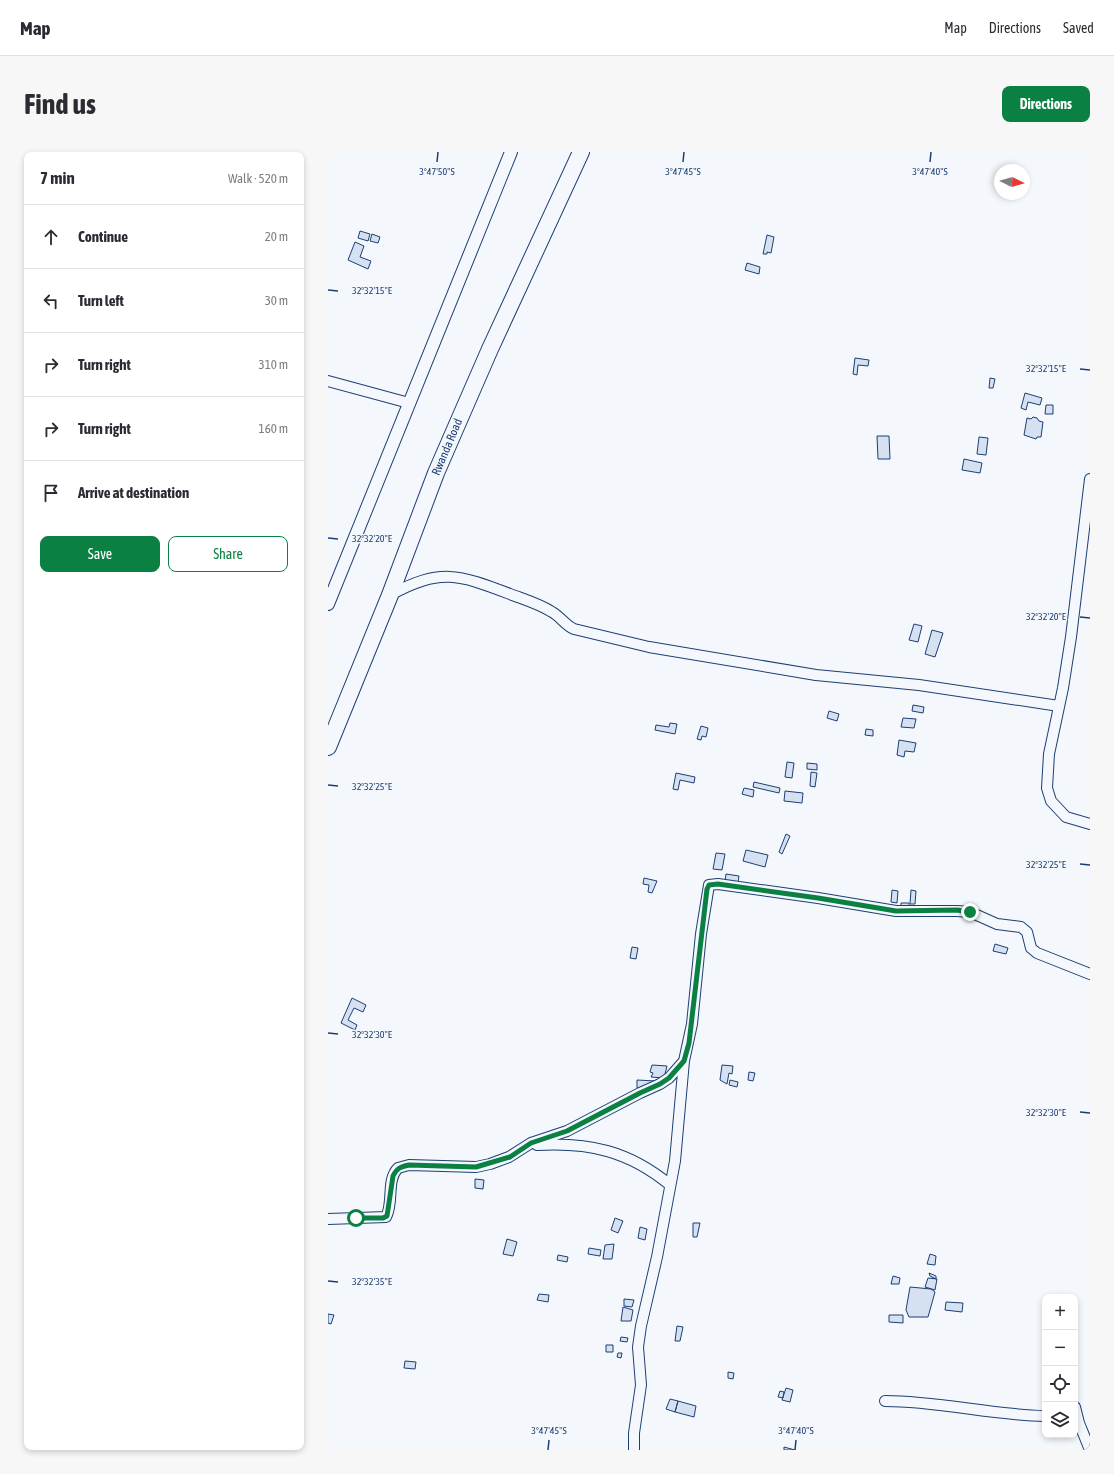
<!DOCTYPE html>
<html lang="en">
<head>
<meta charset="utf-8">
<style>
  :root { --surface:#fff; --page:#f7f7f7; --text:#2b2b33; --muted:#7c7c81; --line:#e1e1e2; --accent:#0b8043 }
  body { margin:0; font-family:"Asap Condensed",sans-serif; background:var(--page); color:var(--text) }
  .controls { position:absolute; right:12px; bottom:12px; display:grid; overflow:hidden; border-radius:8px; box-shadow:0 2px 6px #0003 }
  .controls button { width:36px; height:36px; display:grid; place-items:center; padding:0; border:0; border-bottom:1px solid var(--line); background:var(--surface); color:var(--text); font:20px sans-serif }
  .compass { position:absolute; left:666px; top:12px; width:36px; height:36px; border-radius:50%; background:var(--surface); box-shadow:0 2px 6px #0003; rotate:96deg }
  .stop { position:absolute; width:12px; height:12px; margin:-9px; border:3px solid #0b8043; border-radius:50%; background:#fff }
  .stop.end { background:#0b8043; border-color:#fff; box-shadow:0 1px 4px #0008 }
  .list { margin:0; padding:0; list-style:none }
  h2 { display:flex; justify-content:space-between; align-items:center; height:52px; margin:0; padding:0 16px; font-size:17px }
  h2 small { font-size:13px; font-weight:400; color:var(--muted) }
  .list li { display:grid; grid-template-columns:26px 1fr auto; gap:12px; align-items:center; box-sizing:border-box; height:64px; padding:0 16px; border-top:1px solid var(--line) }
  .list b { display:block; font-size:15px; white-space:nowrap }
  .list em { font-size:13px; font-style:normal; color:var(--muted) }
  .actions { display:flex; gap:8px; padding:12px 16px }
  .actions a { flex:1; padding:9px 0; border:1px solid var(--accent); border-radius:8px; text-align:center; font-size:14px; color:var(--accent) }
  .actions .main { background:var(--accent); color:#fff }
  .icon { flex:none; width:22px; height:22px; fill:none; stroke:currentColor; stroke-width:2; stroke-linecap:round; stroke-linejoin:round }
  .map { position:relative; flex:none; width:762px; height:1298px; overflow:hidden; border-radius:8px }
  header { display:flex; align-items:center; gap:24px; box-sizing:border-box; height:56px; padding:0 20px; background:var(--surface); border-bottom:1px solid var(--line) }
  header strong { font-size:19px }
  nav { display:flex; gap:22px; margin-inline-start:auto; font-size:14px }
  .intro { display:flex; align-items:center; justify-content:space-between; box-sizing:border-box; height:96px; padding:0 24px }
  h1 { margin:0; font-size:28px }
  .button { padding:10px 18px; border-radius:8px; background:var(--accent); color:#fff; font-size:14px; font-weight:700 }
  main { display:flex; gap:24px; padding:0 24px }
  aside { flex:1; background:var(--surface); border-radius:8px; box-shadow:0 2px 6px #0003 }
  .map>svg:first-child { display:block }
</style>
</head>
<body>
<header>
<strong>Map</strong>
<nav><a>Map</a><a>Directions</a><a>Saved</a></nav>
</header>
<div class="intro"><h1>Find us</h1><a class="button">Directions</a></div>
<main>
<aside>
<h2>7 min<small>Walk · 520 m</small></h2>
<ul class="list">
<li><svg class="icon" aria-label="ahead" viewBox="0 0 24 24"><path d="M12 20V5M6 11l6-6 6 6"/></svg><div><b>Continue</b></div><em>20 m</em></li>
<li><svg class="icon" aria-label="left" viewBox="0 0 24 24"><path d="M17 20v-9H6M10 6l-5 5 5 5"/></svg><div><b>Turn left</b></div><em>30 m</em></li>
<li><svg class="icon" aria-label="right" viewBox="0 0 24 24"><path d="M7 20v-9h11M14 6l5 5-5 5"/></svg><div><b>Turn right</b></div><em>310 m</em></li>
<li><svg class="icon" aria-label="right" viewBox="0 0 24 24"><path d="M7 20v-9h11M14 6l5 5-5 5"/></svg><div><b>Turn right</b></div><em>160 m</em></li>
<li><svg class="icon" aria-label="arrive" viewBox="0 0 24 24"><path d="M6 21V4h12l-3 4 3 4H6"/></svg><div><b>Arrive at destination</b></div></li>
</ul>
<div class="actions"><a class="main">Save</a><a>Share</a></div>
</aside>
<div class="map">
<svg width="762" height="1298" viewBox="0 0 762 1298">
  <rect width="100%" height="100%" fill="#f4f7fb"/>
  <!-- building -->
  <path fill="#d5e0f0" stroke="#1d3f73" d="M32 79 42 82 40 89 30 86Z
    M44 82 52 85 50 91 42 89Z
    M439 83 446 85 443 101 439 100V102H435Z
    M27 90 36 94 32 105 43 109 40 117 20 108Z
    M419 111 432 115 431 122 417 118Z
    M527 206 541 208 540 214 530 213 529 223 525 222Z
    M662 226 667 227 665 236H661Z
    M697 241 714 246 712 253 700 250 698 258 693 256Z
    M718 253H725V262H717Z
    M705 265 709 266 711 269 715 270 713 285H709L708 287 696 283 699 266 703 267Z
    M549 284H561L562 307H550Z
    M651 285 660 286 658 303 649 302Z
    M636 307 654 311 652 321 634 318Z
    M586 472 594 474 590 490 581 488Z
    M604 478 615 481 607 505 597 502Z
    M585 553 596 555 595 561 584 559Z
    M501 559 511 562 509 569 499 566Z
    M575 566 588 567 586 576 573 575Z
    M342 571 349 572 347 582 327 578 328 573 341 575Z
    M373 574 380 576 378 585 374 584 373 588 369 587Z
    M538 577 545 578V584L537 583Z
    M571 588 588 591 586 600 577 599 576 605 569 603Z
    M459 610 466 611 464 626 457 625Z
    M479 611 489 612V618L479 617Z
    M483 620 489 621 487 635 482 634Z
    M348 621 367 625 366 631 352 628 350 638 345 637Z
    M426 630 452 636 451 641 425 635Z
    M416 636 426 638 425 645 414 642Z
    M457 639 475 641 474 651 456 649Z
    M458 682 462 684 454 702 451 700Z
    M418 698 440 703 437 715 415 709Z
    M388 701 397 702 394 718 385 717Z
    M398 722 411 724 410 731 397 729Z
    M316 726 329 729 324 741 320 740 321 733 315 732Z
    M564 738 570 739 569 751 563 750Z
    M583 738 588 739 587 752H582Z
    M573 751H581V757H573Z
    M667 792 680 796 678 802 665 799Z
    M304 795 310 796 308 807 302 806Z
    M24 846 38 853 35 860 26 856 20 868 29 873 27 878 13 871Z
    M324 913 339 914 336 926 323 925 325 921 322 920Z
    M394 913 405 914 404 922 401 921 399 932 392 928Z
    M421 920 427 921 425 929 420 928Z
    M309 928 328 929 327 938 309 936Z
    M402 928 410 930 409 935 401 933Z
    M147 1027 156 1028 155 1037 147 1036Z
    M287 1066 295 1069 290 1081 283 1078Z
    M365 1071H372L369 1085H365Z
    M312 1075 319 1077 317 1088 310 1086Z
    M179 1087 189 1090 185 1104 175 1102Z
    M286 1092 284 1107H275L277 1093Z
    M261 1096 273 1098 272 1104 260 1102Z
    M602 1102 608 1104 607 1113 599 1112Z
    M230 1103 240 1105 239 1110 229 1108Z
    M601 1121 608 1124V1127L602 1124Z
    M565 1124 572 1126 571 1132H563Z
    M600 1126 609 1127 607 1138 597 1135Z
    M582 1135 603 1137 607 1140 600 1165H581L578 1158Z
    M211 1142 221 1143 220 1150 209 1148Z
    M296 1147 306 1148 304 1155 296 1154Z
    M618 1150 635 1151 634 1160 617 1158Z
    M295 1155 305 1158 303 1169H293Z
    M0 1162 6 1163 3 1172 0 1171Z
    M561 1163H575V1171L561 1170Z
    M349 1174 355 1175 352 1189H347Z
    M293 1185 300 1186 299 1190 292 1189Z
    M278 1193H285V1200H278Z
    M290 1201H294L293 1206 289 1205Z
    M77 1209 88 1210 87 1217 76 1216Z
    M400 1220 406 1221 405 1227 400 1226Z
    M458 1236 465 1238 462 1250 454 1248Z
    M452 1239 456 1240 455 1246 450 1245Z
    M342 1247 350 1249 347 1260 338 1257Z
    M350 1249 368 1254 366 1265 347 1260Z
    M456 1295 467 1298H456Z"/>
  <g fill="none" stroke-linecap="round" stroke-linejoin="round">
    <!-- minor casing -->
    <g stroke="#1d3f73" stroke-width="12">
      <path id="minor" d="M0 229 81 251
        M762 327 743 485 735 536 721 602 719 636 723 649 738 665 762 672
        M62 443C112 416 130 422 182 442 195 447 212 452 224 460 233 465 237 473 246 477L321 495 488 523 591 533 731 554
        M209 993C261 990 301 999 342 1033
        M0 1067 58 1065C66 1051 58 1028 70 1016L81 1013 148 1015 162 1012 181 1005 203 991 239 979 312 941 332 932 341 926 356 909
        M557 1249C611 1249 663 1263 717 1264
        M747 1255 751 1271 762 1298
        M306 1298V1281L313 1233 310 1195 313 1174 329 1105 347 1009 356 909 364 872 373 782 381 733 390 732 490 746 568 759H629L642 760 669 772 693 775 699 780 703 796 709 801 762 822"/>
    </g>
    <!-- tertiary casing -->
    <g stroke="#1d3f73" stroke-width="14">
      <path id="tertiary" d="M0 452 183 0"/>
    </g>
    <!-- trunk casing -->
    <g stroke="#1d3f73" stroke-width="18">
      <path id="trunk" d="M0 595 62 443 108 321 162 197 253 0"/>
    </g>
    <!-- minor -->
    <use href="#minor" stroke="#f4f7fb" stroke-width="10"/>
    <!-- tertiary -->
    <use href="#tertiary" stroke="#f4f7fb" stroke-width="12"/>
    <!-- trunk -->
    <use href="#trunk" stroke="#f4f7fb" stroke-width="16"/>
  </g>
  <g fill="none" stroke-linecap="round" stroke-linejoin="round">
    <!-- route -->
    <path stroke="#0b8043" stroke-width="5" d="M28 1066H55L59 1064 65 1024C69 1016 72 1015 81 1013L148 1015 182 1005 203 991 239 979 312 941 332 932 341 926 356 909 361 891 379 737 381 733 390 732 490 746 568 759 629 758 642 760"/>
  </g>
  <!-- ticks -->
  <path fill="none" stroke="#1d3f73" stroke-width="1.5" d="M109 10 110 0M355 10 356 0M602 10 603 0M0 138 10 139M752 217 762 218M0 386 10 387M752 465 762 466M0 633 10 634M752 712 762 713M0 881 10 882M752 960 762 961M0 1129 10 1130M220 1298 221 1288M467 1298 468 1288"/>
  <g text-anchor="middle" dominant-baseline="central" stroke-width="3" stroke-linejoin="round" paint-order="stroke">
    <!-- street labels -->
    <g font-size="12" fill="#1d3f73" stroke="#f4f7fb">
      <text transform="translate(119 295) rotate(-67)">Rwanda Road</text>
    </g>
  </g>
  <g font-size="10" text-anchor="middle" fill="#1d3f73" stroke="#f4f7fb" stroke-width="3" stroke-linejoin="round" paint-order="stroke">
    <text x="109" y="23">3°47'50"S</text>
    <text x="355" y="23">3°47'45"S</text>
    <text x="602" y="23">3°47'40"S</text>
    <text x="44" y="142">32°32'15"E</text>
    <text x="718" y="220">32°32'15"E</text>
    <text x="44" y="390">32°32'20"E</text>
    <text x="718" y="468">32°32'20"E</text>
    <text x="44" y="638">32°32'25"E</text>
    <text x="718" y="716">32°32'25"E</text>
    <text x="44" y="886">32°32'30"E</text>
    <text x="718" y="964">32°32'30"E</text>
    <text x="44" y="1133">32°32'35"E</text>
    <text x="221" y="1282">3°47'45"S</text>
    <text x="468" y="1282">3°47'40"S</text>
  </g>
</svg>
<div class="controls">
<button>+</button>
<button>−</button>
<button><svg class="icon" aria-label="locate" viewBox="0 0 24 24"><circle cx="12" cy="12" r="6"/><path d="M12 2v4M12 18v4M2 12h4M18 12h4"/></svg></button>
<button><svg class="icon" aria-label="layers" viewBox="0 0 24 24"><path d="M12 4l9 5-9 5-9-5zM3 14l9 5 9-5"/></svg></button>
</div>
<svg class="compass" viewBox="-18 -18 36 36"><path d="M0-13l5 13h-10z" fill="#e53935"/><path d="M0 13l5-13h-10z" fill="#7c7c81"/></svg>
<div class="stop" style="left:28px;top:1066px"></div>
<div class="stop end" style="left:642px;top:760px"></div>
</div>
</main>
</body>
</html>
